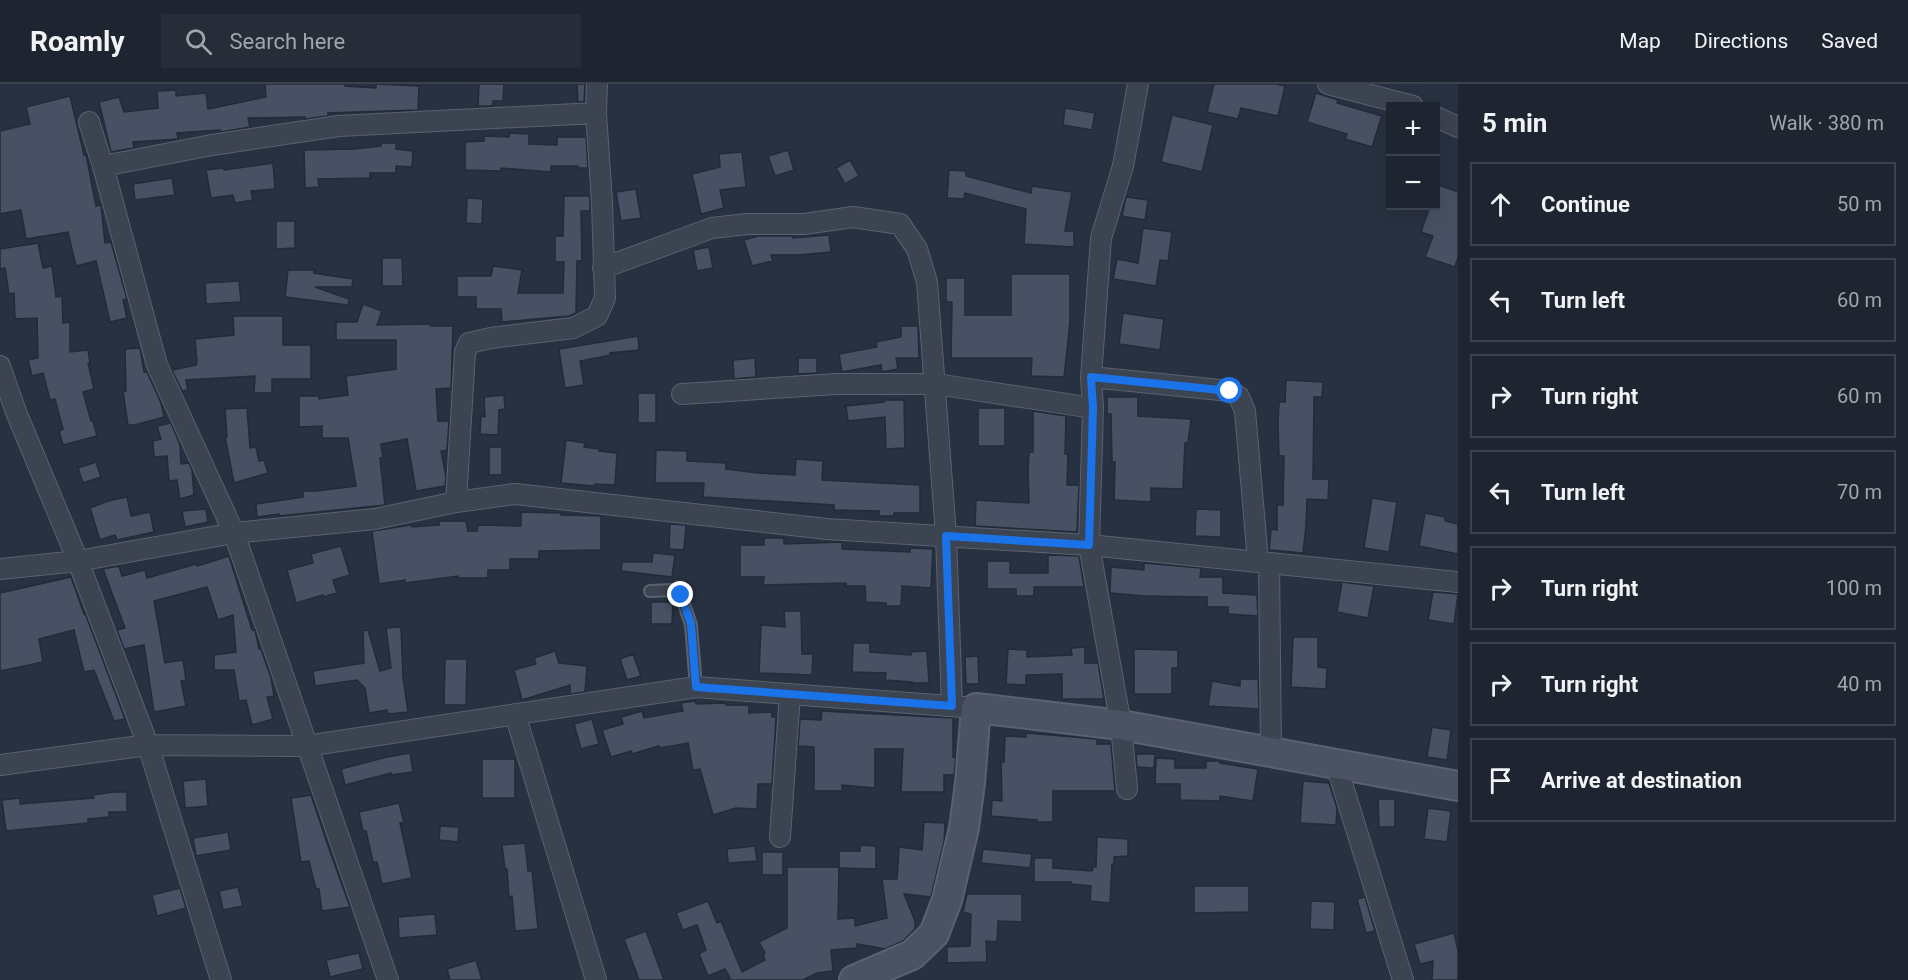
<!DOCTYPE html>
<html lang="en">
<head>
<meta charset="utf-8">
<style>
  :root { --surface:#1e2531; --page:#262d39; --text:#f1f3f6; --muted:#a1a5ab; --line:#3c424d }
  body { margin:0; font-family:Roboto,sans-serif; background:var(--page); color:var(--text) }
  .controls { position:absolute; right:18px; top:18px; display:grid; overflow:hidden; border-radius:0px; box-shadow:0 6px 24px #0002 }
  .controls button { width:54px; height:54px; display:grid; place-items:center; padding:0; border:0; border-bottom:2px solid var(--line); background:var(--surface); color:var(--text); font:30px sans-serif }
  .stop { position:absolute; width:18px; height:18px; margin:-14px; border:4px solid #1a73e8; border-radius:50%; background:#fff }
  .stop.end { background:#1a73e8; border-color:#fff; box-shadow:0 2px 6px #0008 }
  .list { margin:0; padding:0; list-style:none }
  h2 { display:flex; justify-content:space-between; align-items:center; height:78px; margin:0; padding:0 24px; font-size:26px }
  h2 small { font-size:20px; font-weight:400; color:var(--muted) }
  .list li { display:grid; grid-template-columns:39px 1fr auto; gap:18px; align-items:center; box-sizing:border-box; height:84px; margin:0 12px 12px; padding:0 12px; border:2px solid var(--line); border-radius:0px }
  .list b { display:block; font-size:22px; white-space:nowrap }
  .list em { font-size:20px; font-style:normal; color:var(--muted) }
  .icon { flex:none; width:33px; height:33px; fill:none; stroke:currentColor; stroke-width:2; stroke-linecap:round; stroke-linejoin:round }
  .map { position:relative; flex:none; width:1458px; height:896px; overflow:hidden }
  header { display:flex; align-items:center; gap:36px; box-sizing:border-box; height:84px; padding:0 30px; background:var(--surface); border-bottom:2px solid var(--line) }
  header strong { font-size:28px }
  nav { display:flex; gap:33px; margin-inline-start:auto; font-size:21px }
  .search { width:420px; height:54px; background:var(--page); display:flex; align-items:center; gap:15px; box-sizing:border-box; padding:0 21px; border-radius:0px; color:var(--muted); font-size:22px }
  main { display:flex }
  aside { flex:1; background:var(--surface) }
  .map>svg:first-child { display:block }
</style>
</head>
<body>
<header>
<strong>Roamly</strong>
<div class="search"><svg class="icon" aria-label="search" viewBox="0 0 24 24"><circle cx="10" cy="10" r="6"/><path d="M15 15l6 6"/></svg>Search here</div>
<nav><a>Map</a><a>Directions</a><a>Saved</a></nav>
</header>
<main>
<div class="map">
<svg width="1458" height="896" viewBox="0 0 1458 896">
  <rect width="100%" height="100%" fill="#283141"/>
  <!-- building -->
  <path fill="#475163" stroke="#232a39" stroke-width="1.5" d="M265 0H345V2L376 4V0L419 2 418 26 328 29V32L305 35V33L248 34 250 43 221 48 220 46 177 49 178 55 133 58 134 64 111 68 99 18 119 13 124 28 158 24 157 7 176 6V12L206 9 208 25 266 13Z
    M479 0H504L503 17H493L492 22H478Z
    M577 0H585L584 18H578Z
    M1214 0H1276L1285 2 1278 32 1241 24 1238 35 1207 28Z
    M1316 9 1338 16 1337 19 1382 32 1372 63 1345 55 1347 50 1307 38Z
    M70 12 84 71 86 70 96 122 101 121 105 159 111 158 127 215 123 216 127 234 110 238 96 177 76 182 68 148 26 155 21 126 0 130V47L30 40 26 23Z
    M1065 24 1095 29 1092 46 1063 41Z
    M1172 31 1213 41 1202 88 1161 78Z
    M509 49 529 50V60L557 61V53H586L588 84H578V82H551V88L501 84V87L465 86V58L484 57V52L509 53Z
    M381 59H396V65L413 67 412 83 396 82V89H370V94L318 95 319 103 305 104 304 66 354 65 381 62Z
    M788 66 794 86 775 92 768 72Z
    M742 68 746 103 720 106 724 124 701 130 692 90 720 83 719 70Z
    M850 76 859 92 845 100 836 84Z
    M273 79 275 105 251 107 253 116 235 119 233 111 211 114 206 86 223 84 224 86Z
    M949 86 966 87V92L1031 109 1032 102 1072 108 1065 147H1074V163L1024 160 1026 125 965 109 964 115 947 114Z
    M172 94 175 111 135 116 133 100Z
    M1436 100 1458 108V173L1455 183 1425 173 1433 152 1421 148 1430 122H1436Z
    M636 105 641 134 621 137 616 108Z
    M564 112H590V127H581L582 177H577L576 229 569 232 502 238 501 225H476V213H457V192H491L493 182 522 186 518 209H563L564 178H555V152H563Z
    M1126 113 1148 116 1145 136 1122 132Z
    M467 114 483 115 482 140 466 139Z
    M276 137H295V164L276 165Z
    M1143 144 1172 148 1168 177 1160 176 1156 202 1113 195 1117 175 1138 179Z
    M829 151 831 168 799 171H771L773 177 752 182 744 156 758 152H793V154Z
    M38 159 43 184 52 182 56 213 62 212 63 239 70 238V268L88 266 90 279H88L94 305 83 308 91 337H93L97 352 63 361 59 347 63 345 55 315 50 316 43 289 32 292 28 276 38 274 37 234 15 235 14 209 9 210 5 184 0 185V165Z
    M709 163 713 184 697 187 693 166Z
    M382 174H402L403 202H382Z
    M288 186H314V189L353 195 352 203H315L349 215 348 221 285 213Z
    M1011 190H1070V238L1064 293 1031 292 1032 274H951L952 218H946V194H965V231H1011Z
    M239 197 241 218 206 220 205 199Z
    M363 220 382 227 377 241 430 240V242H453L451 304 436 305 438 337H449L447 366 441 367 446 392 445 402 416 407 407 355 381 360 383 374H380L385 421 279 432V430L257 433 256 420 303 413V407H316L356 402 348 354H322V342L299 343V312H319V315L348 311 346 292 396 285V256H336V238H357Z
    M1123 229 1164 235 1160 266 1119 260Z
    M233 232H283V261H311V295H272V309H254L255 292 186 296 188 306 182 307 172 286 196 281 197 278 195 255 234 251Z
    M901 242H918L919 274H896L898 285 882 288 881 281 842 288 839 270 877 263 876 258 901 253Z
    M638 252 639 266 610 269 611 271 580 277 584 301 565 304 559 265Z
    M140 264 144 288H147L161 319 164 333 135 341H128L123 307H126L125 265Z
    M755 274 756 293 734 295 733 276Z
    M798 274H817V289L798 290Z
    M1286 296 1323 298 1322 313H1314L1313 395H1329L1328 416 1307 415 1306 442 1303 469 1269 466 1271 445 1277 446V421H1283L1284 372H1279L1278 340 1279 318H1285Z
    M638 309H656V339H638Z
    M504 311 505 325 499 326 498 351 480 350 481 332 485 333 484 313Z
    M1107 313H1138V332L1191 335 1188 359H1185L1183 405 1151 404V418L1114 416 1115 378H1112L1111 330H1107Z
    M884 316H904L905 364 886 365 885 333 848 337 846 322 884 318Z
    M247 324 250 364 256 363 259 377 264 376 268 389 234 399 225 353H227L225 325Z
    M978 324H1005V362H978Z
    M1033 327 1066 332 1065 370H1068L1067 401H1079L1077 448 975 442 976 416 1029 419 1028 386 1029 368H1033Z
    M171 339 180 361 181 380 189 379 192 386 194 411 180 415 177 396 169 397 167 372 154 373 153 357 161 355 157 342Z
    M566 356 585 359 584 363 600 365 599 367 617 369 615 401 595 400 594 402 561 399Z
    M489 363H502V391H489Z
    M656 366 687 367V377L726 379V385L758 389 795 391 796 375 823 377 822 396 920 401V429H894V432H879V427L834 426V421L703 413 704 399H655Z
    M96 378 101 393 83 399 78 384Z
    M127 413 131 432 150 428 154 448 117 456 115 451 100 456 90 424 108 417Z
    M1372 414 1397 418 1389 468 1364 464Z
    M206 425 208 438 185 443 182 427Z
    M1196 425 1221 426V453L1195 452Z
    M521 428 561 429V431L601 432V466L539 467V475H510V486H488V494H458V492L405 499V496L379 500 372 447 411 441 412 443 439 441V437H466L468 447H477L478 441 521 442Z
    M1425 429 1445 433V437L1458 440V470L1419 462Z
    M670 440 686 441 684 466 669 465Z
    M764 454H784V460L842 458V465L910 468V464L933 465 931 504 902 502 901 522H886V519L866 518 865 502H846V499L763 501 764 493H740V461H764Z
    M341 462 350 491 333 496 337 509 323 513V511L296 519 287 486 313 479 311 470Z
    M653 469 675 471 672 493 621 487 622 478H652Z
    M1048 471 1079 472 1084 503H1034V512H1016V505H987V477H1010V489H1048Z
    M229 472 252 546H255L259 565H261L271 594 274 612 267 613 273 635 252 641 246 616 239 617 234 586H214V571L236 568 233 531 218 536 207 503 154 517 165 579 183 576 186 596 181 597 186 622 154 628 144 561 124 565 117 546 125 544 103 485 119 482 122 492 145 486 147 494 196 480 197 482Z
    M1144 479 1201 484 1200 493H1223V509L1257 511 1258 532 1228 530V523H1207V513L1144 512 1110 509 1111 483 1144 486Z
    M71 493 84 530 85 529 125 635 114 637 94 586 84 588 74 546 39 555 43 578 0 587V509Z
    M1342 498 1374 502 1368 534 1337 528Z
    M1433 508 1458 510 1454 540 1428 536Z
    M651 518H673L672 540H651Z
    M784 527H801L802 570H813L812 591 759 589 761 541 785 543Z
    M401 543 403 593 408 628 388 630 387 626 369 629 365 604 357 596 315 602 313 587 364 579 363 547 368 546 380 587 391 584 386 544Z
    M1293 553H1318V583L1327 584 1326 605 1291 603Z
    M853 559H870V568L911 571V568L927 567 929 599H912V598L885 596 886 589 852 588Z
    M1085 563V579H1098L1104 615H1062V590L1026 591V601L1006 600 1008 565 1027 566V573L1072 571 1071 564Z
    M1134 565 1178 566V584H1172V610H1134Z
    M555 567 559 579 587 582 585 608 570 610V601L522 616 514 586 536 580 534 574Z
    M633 570 641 592 627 596 620 575Z
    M978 572 979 600H966L965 573Z
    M445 575H467L466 621H444Z
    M1240 595H1258L1259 625 1208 622 1212 597 1240 602Z
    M695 617 696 620 726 619V621H749V629L772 628V633H776L772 700H758L757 725 736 724 713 731 700 685 693 686 688 659 660 664 659 662 632 670 631 667 611 673 602 646 623 640 621 633 642 627 644 634 683 627 681 619Z
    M822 627 953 634V673H956L954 691H944V708H901L903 665H875V704L842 701V707H814V663L798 662 800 635 821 636Z
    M592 635 599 660 581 665 574 640Z
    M1432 643 1451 646 1447 676 1427 673Z
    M1026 649 1097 655V660H1111L1115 707H1053V738H1037V736L991 732 992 716 1002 717 1001 678H1004L1005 652 1026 653Z
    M410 669 413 688 391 691V689L345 701 341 685 387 673Z
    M1136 670H1155L1154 684 1137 683Z
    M1156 674 1175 675V684H1206V677H1220V679L1258 685 1253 717 1220 712V717L1180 716V700H1155Z
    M482 675H515V714H482Z
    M206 695 208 722 185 724 183 697Z
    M1303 697 1329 699 1337 724 1336 741 1300 739Z
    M113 708H127V728H109V733L88 735V739L6 747 2 716 20 714V720L94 714 93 711Z
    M311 711 327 759 350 823 322 827 319 805H316L309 777 301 778 291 714Z
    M1378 715H1395V743H1379Z
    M399 719 404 738 400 739 412 794 382 800 377 778H373L366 747H363L359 728Z
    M1428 724 1451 727 1447 758 1424 755Z
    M924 738 945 739 944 758 931 813 904 810 915 837V845L903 857 885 865 857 860V864L831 866 833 887 817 889 803 896H727L730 894 725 885 708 892 699 870 706 866 697 841 683 846 676 829 708 817 717 839 721 837 742 888 765 876 763 870 765 869 759 858 787 844V783H839V767H860V761L876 762V785L839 784 838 835 855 834V842L887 834 882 795H897L899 763 922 766Z
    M440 742 459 743 458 758 439 756Z
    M228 748 231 766 196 772 193 754Z
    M1097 753 1128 755V772L1114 773V780H1112L1110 819 1090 817 1091 802 1071 800V798H1034V774H1053V784L1092 787 1093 783H1096Z
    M525 759 528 787H532L538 845 515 847 512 812 509 813 507 785H505L502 761Z
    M755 762 757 777 728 779 727 765Z
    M983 765 1032 770 1030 784 981 779Z
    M762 768H783V791H762Z
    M1194 802H1249V828L1194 829Z
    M238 803 243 822 223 826 219 807Z
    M180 804 186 824 157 832 152 811Z
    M967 810H1022V838L998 837 997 858 986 857 987 878 947 879V863L970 862 971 830 963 828Z
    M1365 813 1375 847 1366 849 1357 815Z
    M1311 817 1335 818 1334 846 1310 845Z
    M435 830 437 851 399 854 398 833Z
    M646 847 664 896H639L624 855Z
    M1454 849 1458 866V896H1432L1433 877 1420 880 1414 860Z
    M359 869 363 885 330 893 326 876Z
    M476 876 482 896H450L447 885Z"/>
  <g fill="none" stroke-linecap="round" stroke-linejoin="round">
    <!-- lane casing -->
    <g stroke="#5a616f" stroke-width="14">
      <path id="lane" d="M650 507 673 506 681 511 691 541 696 603"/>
    </g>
    <!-- street casing -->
    <g stroke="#5a616f" stroke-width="22">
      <path id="street" d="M1328 0 1413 22
        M1436 33 1458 43
        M89 38 103 82 157 281 234 449 388 896
        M103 82 212 61 339 42 596 29
        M603 184 712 144 747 140H804L853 133 900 140 917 165 927 198 946 452 952 622
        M0 282 16 328 78 477 148 661 221 896
        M1091 293 1230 307 1239 313 1245 327 1258 477
        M682 310 837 300H936L1093 324
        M456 418 465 268 469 259 491 254 573 244 597 232 605 214 602 118 596 29 597 0
        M1269 479 1271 668
        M0 485 78 477 234 449 375 435 456 418 515 410 827 445 1089 461 1458 498
        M515 630 596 896
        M1336 680 1403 896
        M0 681 148 661 306 662 696 603 976 624
        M1127 705 1121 641 1089 461 1093 324 1091 293 1101 154 1123 82 1138 0
        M780 753 790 610"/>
    </g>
    <!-- secondary casing -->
    <g stroke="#5a616f" stroke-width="32">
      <path id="secondary" d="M854 896 912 871 934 850 947 816 964 744 970 699 976 624 1121 641 1458 702"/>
    </g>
    <!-- lane -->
    <use href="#lane" stroke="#3c4351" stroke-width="10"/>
    <!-- street -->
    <use href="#street" stroke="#3c4351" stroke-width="20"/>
    <!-- secondary -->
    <use href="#secondary" stroke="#4a5264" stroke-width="28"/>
  </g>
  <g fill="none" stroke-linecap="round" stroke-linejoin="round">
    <!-- route -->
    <path stroke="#1a73e8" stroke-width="8" d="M681 511 691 540 696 603 952 622 946 452 1089 461 1093 324 1091 293 1230 307"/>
  </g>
</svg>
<div class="controls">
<button>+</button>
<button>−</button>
</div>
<div class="stop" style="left:1230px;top:307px"></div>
<div class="stop end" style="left:681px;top:511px"></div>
</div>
<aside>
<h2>5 min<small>Walk · 380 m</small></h2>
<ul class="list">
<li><svg class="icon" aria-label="ahead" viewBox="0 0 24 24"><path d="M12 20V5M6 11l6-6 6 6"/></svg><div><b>Continue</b></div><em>50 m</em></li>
<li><svg class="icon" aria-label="left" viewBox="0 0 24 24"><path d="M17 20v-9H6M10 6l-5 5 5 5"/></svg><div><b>Turn left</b></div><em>60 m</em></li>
<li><svg class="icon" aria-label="right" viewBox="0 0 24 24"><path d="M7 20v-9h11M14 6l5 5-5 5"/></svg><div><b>Turn right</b></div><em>60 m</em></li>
<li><svg class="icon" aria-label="left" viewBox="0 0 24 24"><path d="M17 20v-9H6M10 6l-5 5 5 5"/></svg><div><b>Turn left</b></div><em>70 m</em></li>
<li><svg class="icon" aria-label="right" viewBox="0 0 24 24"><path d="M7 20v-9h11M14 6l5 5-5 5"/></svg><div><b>Turn right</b></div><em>100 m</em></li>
<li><svg class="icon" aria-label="right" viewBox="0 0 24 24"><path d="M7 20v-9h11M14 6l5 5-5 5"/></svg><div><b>Turn right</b></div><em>40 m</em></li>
<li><svg class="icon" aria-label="arrive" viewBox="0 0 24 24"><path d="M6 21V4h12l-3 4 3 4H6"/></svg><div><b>Arrive at destination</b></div></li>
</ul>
</aside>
</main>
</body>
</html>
